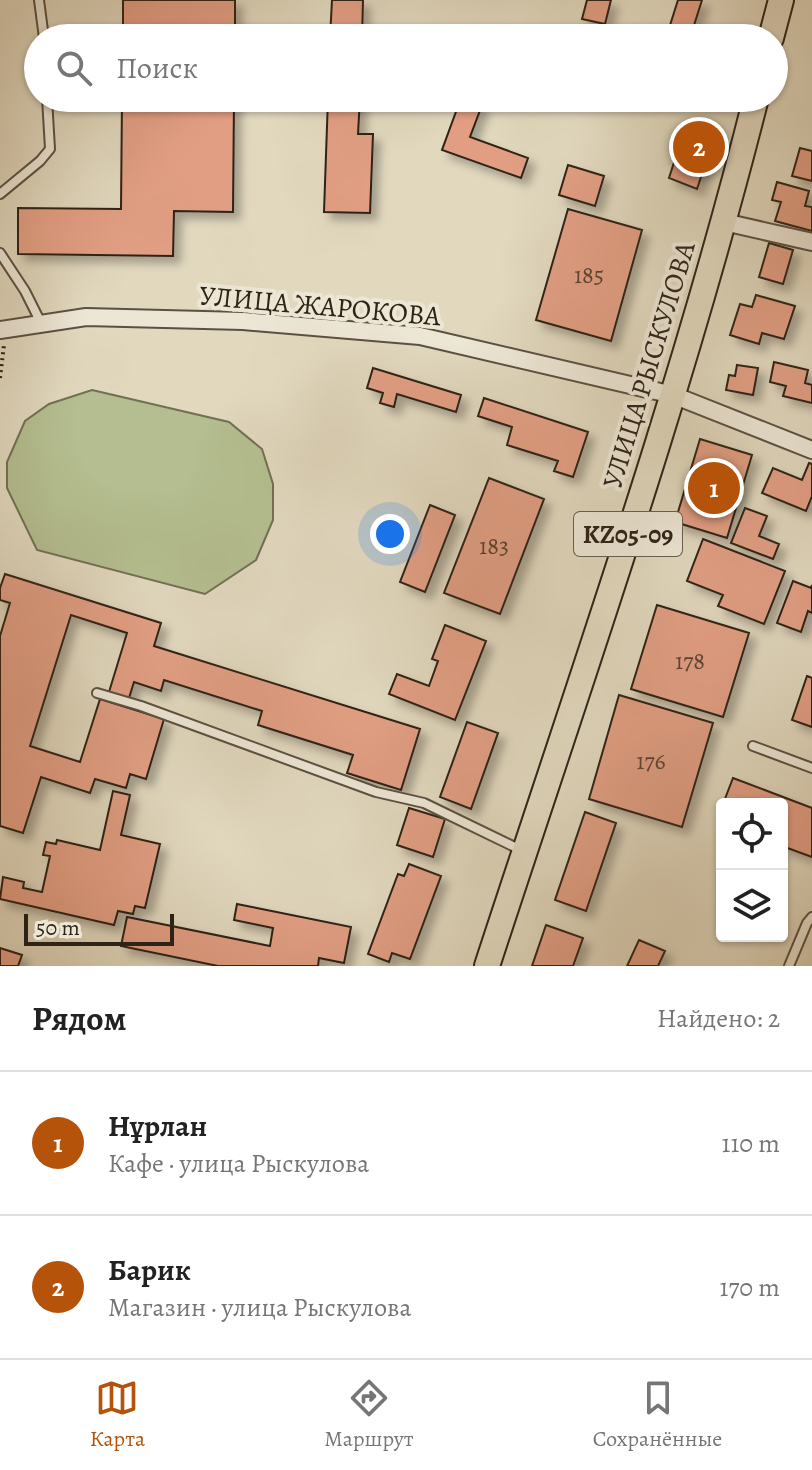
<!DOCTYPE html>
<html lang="ru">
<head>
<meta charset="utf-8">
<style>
  :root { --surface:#fff; --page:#f2f2f2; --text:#222; --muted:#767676; --line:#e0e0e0; --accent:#b45309 }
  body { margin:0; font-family:Alegreya,serif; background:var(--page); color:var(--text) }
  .controls { position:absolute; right:24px; bottom:24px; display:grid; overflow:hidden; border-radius:8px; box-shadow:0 2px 6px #0004 }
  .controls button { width:72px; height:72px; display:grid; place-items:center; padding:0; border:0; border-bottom:2px solid var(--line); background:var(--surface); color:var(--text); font:40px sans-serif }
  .scale { position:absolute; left:24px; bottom:20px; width:150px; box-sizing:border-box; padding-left:8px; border:4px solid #2f2318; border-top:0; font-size:22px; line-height:28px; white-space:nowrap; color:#2f2318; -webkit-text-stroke:6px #ece6d5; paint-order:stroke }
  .you { position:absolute; left:390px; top:534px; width:28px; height:28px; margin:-20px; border:6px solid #fff; border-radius:50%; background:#1a73e8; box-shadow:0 0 0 12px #1a73e833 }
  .badge { display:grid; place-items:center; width:52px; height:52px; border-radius:50%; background:var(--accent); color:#fff; font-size:26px; font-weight:700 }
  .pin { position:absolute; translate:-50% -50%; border:4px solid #fff; box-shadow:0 2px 8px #0006 }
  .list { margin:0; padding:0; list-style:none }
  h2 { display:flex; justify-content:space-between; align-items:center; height:104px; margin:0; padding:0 32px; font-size:34px }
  h2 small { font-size:26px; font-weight:400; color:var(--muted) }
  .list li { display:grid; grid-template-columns:52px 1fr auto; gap:24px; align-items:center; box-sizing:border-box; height:144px; padding:0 32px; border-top:2px solid var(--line) }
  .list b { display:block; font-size:30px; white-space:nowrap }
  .list p { margin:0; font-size:26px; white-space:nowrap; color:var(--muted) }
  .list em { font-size:26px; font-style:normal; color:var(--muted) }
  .icon { flex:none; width:44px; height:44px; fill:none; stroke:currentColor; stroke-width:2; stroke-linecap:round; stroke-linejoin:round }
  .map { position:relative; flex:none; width:812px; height:966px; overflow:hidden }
  .search { position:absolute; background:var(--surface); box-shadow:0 2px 6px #0004; left:24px; right:24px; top:24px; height:88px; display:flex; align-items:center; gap:20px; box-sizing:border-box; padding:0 28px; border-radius:44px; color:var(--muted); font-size:30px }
  .sheet { height:392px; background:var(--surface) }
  nav { display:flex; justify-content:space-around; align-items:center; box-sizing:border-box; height:112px; border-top:2px solid var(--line); background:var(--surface); font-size:22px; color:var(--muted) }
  nav a { display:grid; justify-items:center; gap:4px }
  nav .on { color:var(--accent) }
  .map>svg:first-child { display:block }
</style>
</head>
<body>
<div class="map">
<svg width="812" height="966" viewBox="0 0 812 966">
  <defs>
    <filter id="shadow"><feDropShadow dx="7" dy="7" stdDeviation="4" flood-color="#0004"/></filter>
  </defs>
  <rect width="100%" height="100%" fill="#e1d8be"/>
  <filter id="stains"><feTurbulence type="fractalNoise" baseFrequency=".0025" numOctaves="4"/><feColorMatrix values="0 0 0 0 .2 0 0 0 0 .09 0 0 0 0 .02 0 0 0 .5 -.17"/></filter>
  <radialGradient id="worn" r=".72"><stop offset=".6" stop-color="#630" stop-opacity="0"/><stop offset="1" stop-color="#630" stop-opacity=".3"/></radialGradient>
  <!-- green -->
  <path fill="#b4be90" stroke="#727054" stroke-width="2" d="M92 390 229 422 262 449 273 484V520L256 560 205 594 37 550 7 488V462L25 421 49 404Z"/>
  <!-- building -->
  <path fill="#e19e83" stroke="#2f2318" stroke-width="2" filter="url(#shadow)" d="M123 0H235V38H123Z
    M332 0H363L362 38H330Z
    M587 0H611L605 24 582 19Z
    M678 0H702L690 38H666Z
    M122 98H234L233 212 174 211 173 256 18 254V208L121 209Z
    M328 98H360L358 134H373L370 213 324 212Z
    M461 98 482 105 470 137 528 158 521 178 442 150Z
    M684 132 713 141 697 189 669 178Z
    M800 148 812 151V181L792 176Z
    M568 165 604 176 595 206 559 195Z
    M777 182 809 191 805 206 812 207V231L775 221 781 202 772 200Z
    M568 209 642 230 611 341 536 320Z
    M769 243 793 250 783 284 759 277Z
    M756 295 795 306 784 339 762 333 759 344 730 335 740 304 752 307Z
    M774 362 808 370 805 383 812 385V403L783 396 786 386 770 382Z
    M737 365 758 368 753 395 726 390 729 375 735 376Z
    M373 368 461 395 456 412 397 394 394 407 380 403 383 393 367 388Z
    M484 398 588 432 573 477 554 471 558 461 507 445 512 427 478 416Z
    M700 439 752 455 727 538 675 522Z
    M809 463 812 464V496L806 511 762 493 773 468 802 480Z
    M489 478 544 499 500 614 444 593Z
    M430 505 455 515 425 592 400 582Z
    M745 508 767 516 759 536 779 544 773 559 731 543Z
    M703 539 785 571 764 624 718 606 723 595 687 581Z
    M5 574 161 623 154 646 420 729 401 790 347 773 353 755 258 725 262 711 164 680 161 691 134 682 129 698 109 692 127 633 71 615 30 746 80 762 100 699 164 719 146 779 130 774 126 788 95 779 90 793 41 777 23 833 0 826V636L10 603 0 600V588Z
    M793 581 811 588 812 585V613L808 611 801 632 777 623Z
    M657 605 749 633 723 717 631 689Z
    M445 625 486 641 455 720 389 694 397 674 429 686 438 661 432 659Z
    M807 676 812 678V727L792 720Z
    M619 695 713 723 682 827 589 799Z
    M467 722 498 733 471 809 440 797Z
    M733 778 812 808V857L782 846V804H723Z
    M113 791 130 795 121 835 160 844 145 908 135 906 133 914 118 911 114 925 0 899 3 877 24 882 23 888 42 892 50 856 43 855 46 842 56 844 57 840 100 850Z
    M409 808 445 819 433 857 397 845Z
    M585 812 616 823 586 911 555 900Z
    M409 864 441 876 410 959 392 953 389 962 368 954 398 874 404 876Z
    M237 904 351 927 344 963 319 958 318 966H218L121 946 127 917 270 946 273 928 234 920Z
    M546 925 583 938 573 966H532Z
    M639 940 665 951 658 966H627Z
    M0 948 22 955 18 966H0Z"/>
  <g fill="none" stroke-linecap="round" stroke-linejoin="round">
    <!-- lane casing -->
    <g stroke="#5c5042" stroke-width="12">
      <path id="lane" d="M39 0 44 38
        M0 194 40 161 50 149 47 98
        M0 253 25 291 41 323
        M97 693 141 706 376 792 424 803 523 851
        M753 746 812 768
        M789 966 807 923 812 917"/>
    </g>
    <!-- street casing -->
    <g stroke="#5c5042" stroke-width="20">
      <path id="street" d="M724 222 812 242
        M0 330 86 317 243 321 420 336 673 395 812 450"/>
    </g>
    <!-- primary casing -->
    <g stroke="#2f2318" stroke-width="28">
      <path id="primary" d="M771 38 781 0
        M487 966C581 678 682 392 756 98"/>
    </g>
    <!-- path -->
    <path stroke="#2f2318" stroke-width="4" stroke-dasharray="2 4" stroke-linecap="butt" d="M0 378 4 345"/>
    <!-- lane -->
    <use href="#lane" stroke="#ece6d5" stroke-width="8"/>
    <!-- street -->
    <use href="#street" stroke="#ece6d5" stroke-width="16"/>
    <!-- primary -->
    <use href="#primary" stroke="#e1d8be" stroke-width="24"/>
  </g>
  <g text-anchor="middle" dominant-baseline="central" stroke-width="8" stroke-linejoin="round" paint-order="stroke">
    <!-- number labels -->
    <g font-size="24" fill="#5c4233">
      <text x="589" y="275">185</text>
      <text x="494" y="546">183</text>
      <text x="690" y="661">178</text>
      <text x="651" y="761">176</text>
    </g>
    <!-- shield labels -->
    <rect fill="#ece6d5" stroke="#685e51" stroke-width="2" x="574" y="512" width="108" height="44" rx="6"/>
    <g font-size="26" font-weight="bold" fill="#2f2318">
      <text x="628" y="534">KZ05-09</text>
    </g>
    <!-- street labels -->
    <g font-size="28" fill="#2f2318" stroke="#ece6d5">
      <text transform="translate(320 306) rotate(5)">УЛИЦА ЖАРОКОВА</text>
      <text transform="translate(649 365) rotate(-73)">УЛИЦА РЫСКУЛОВА</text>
    </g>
  </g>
  <rect width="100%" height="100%" filter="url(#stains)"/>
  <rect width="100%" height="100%" fill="url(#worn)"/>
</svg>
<div class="controls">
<button><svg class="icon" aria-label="locate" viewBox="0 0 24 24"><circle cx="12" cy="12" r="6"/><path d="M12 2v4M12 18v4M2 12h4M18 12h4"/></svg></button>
<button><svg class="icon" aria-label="layers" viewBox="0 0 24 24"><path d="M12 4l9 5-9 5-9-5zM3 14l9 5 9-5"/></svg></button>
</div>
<div class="scale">50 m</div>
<div class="you"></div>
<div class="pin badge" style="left:714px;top:488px">1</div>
<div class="pin badge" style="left:699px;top:147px">2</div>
<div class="search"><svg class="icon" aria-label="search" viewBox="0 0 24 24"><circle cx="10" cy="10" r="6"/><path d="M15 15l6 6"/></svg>Поиск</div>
</div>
<section class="sheet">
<h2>Рядом<small>Найдено: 2</small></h2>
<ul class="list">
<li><span class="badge">1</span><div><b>Нұрлан</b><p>Кафе · улица Рыскулова</p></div><em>110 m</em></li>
<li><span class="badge">2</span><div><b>Барик</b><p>Магазин · улица Рыскулова</p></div><em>170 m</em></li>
</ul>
</section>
<nav>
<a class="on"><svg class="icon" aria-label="map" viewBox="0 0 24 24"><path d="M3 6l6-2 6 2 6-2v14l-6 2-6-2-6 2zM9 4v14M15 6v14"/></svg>Карта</a>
<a><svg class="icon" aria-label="directions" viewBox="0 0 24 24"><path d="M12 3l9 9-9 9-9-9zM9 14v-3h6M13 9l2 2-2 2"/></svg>Маршрут</a>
<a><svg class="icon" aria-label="saved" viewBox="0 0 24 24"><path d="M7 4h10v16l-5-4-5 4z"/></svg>Сохранённые</a>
</nav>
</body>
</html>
